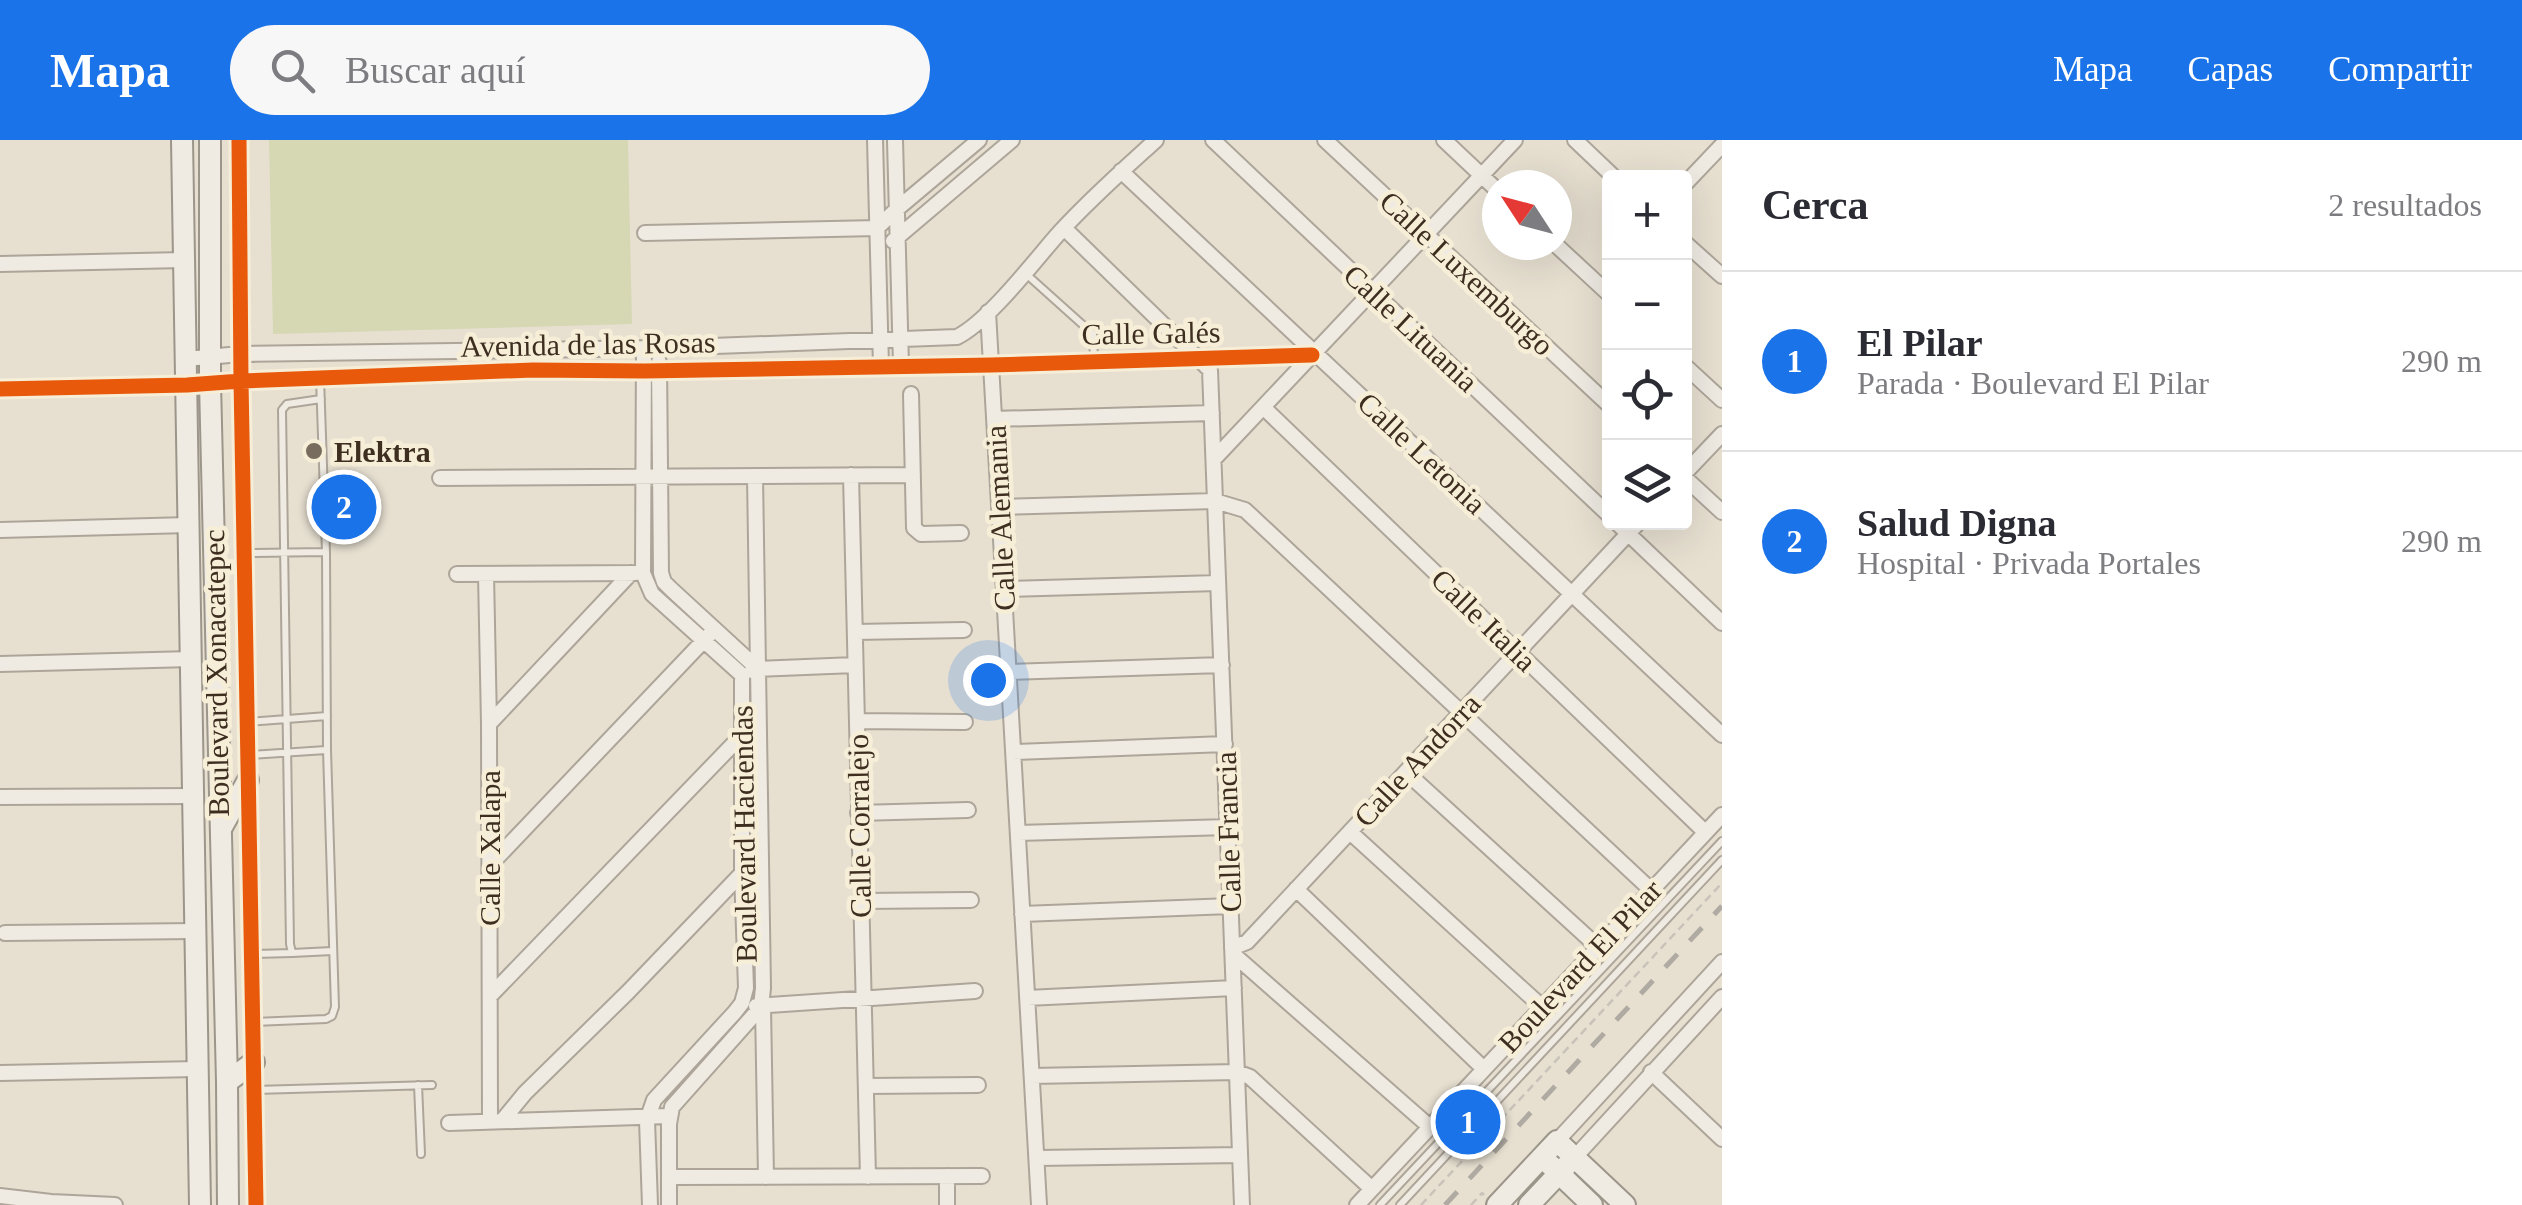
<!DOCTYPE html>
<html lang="es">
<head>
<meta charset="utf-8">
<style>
  :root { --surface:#fff; --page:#f7f7f7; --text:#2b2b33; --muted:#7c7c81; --line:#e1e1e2; --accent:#1a73e8 }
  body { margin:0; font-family:Georgia,serif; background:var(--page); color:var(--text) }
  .controls { position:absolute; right:30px; top:30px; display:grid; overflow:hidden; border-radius:10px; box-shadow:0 10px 40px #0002 }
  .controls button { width:90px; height:90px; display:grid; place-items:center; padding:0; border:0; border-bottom:2px solid var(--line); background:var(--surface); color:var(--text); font:50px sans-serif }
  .compass { position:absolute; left:1482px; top:30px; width:90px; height:90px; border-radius:50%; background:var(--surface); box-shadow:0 10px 40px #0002; rotate:306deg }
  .you { position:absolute; left:988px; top:540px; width:35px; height:35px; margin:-25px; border:8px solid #fff; border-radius:50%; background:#1a73e8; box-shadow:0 0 0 15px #1a73e833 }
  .badge { display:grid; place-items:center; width:65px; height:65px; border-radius:50%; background:var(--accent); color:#fff; font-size:32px; font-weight:700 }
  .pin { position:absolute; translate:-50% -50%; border:5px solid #fff; box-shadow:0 2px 10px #0006 }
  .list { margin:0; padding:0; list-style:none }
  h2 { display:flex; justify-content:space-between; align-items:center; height:130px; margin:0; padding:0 40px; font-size:42px }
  h2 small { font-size:32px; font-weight:400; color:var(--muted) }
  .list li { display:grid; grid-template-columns:65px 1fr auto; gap:30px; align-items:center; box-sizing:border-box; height:180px; padding:0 40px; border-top:2px solid var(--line) }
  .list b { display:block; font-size:38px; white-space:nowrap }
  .list p { margin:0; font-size:32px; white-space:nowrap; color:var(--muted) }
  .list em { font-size:32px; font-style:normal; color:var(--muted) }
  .icon { flex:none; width:55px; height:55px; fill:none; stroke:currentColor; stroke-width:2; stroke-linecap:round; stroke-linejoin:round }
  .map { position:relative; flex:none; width:1722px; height:1065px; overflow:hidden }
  header { display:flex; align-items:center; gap:60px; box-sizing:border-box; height:140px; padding:0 50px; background:var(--accent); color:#fff }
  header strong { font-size:48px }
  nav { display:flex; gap:55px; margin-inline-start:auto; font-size:35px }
  .search { width:700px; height:90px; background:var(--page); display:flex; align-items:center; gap:25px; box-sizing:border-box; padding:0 35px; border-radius:55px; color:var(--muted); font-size:38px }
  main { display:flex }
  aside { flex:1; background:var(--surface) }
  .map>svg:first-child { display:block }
</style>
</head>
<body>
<header>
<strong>Mapa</strong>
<div class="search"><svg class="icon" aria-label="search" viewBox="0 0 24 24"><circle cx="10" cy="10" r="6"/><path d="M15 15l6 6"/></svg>Buscar aquí</div>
<nav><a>Mapa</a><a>Capas</a><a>Compartir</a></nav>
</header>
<main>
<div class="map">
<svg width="1722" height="1065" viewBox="0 0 1722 1065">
  <rect width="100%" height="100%" fill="#e7e0d1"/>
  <!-- green -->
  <path fill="#d6d7b3" d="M269 0H628L632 184 273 194Z"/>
  <!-- building -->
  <path fill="#cbbfb2" d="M1483 960 1488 964 1451 1003 1446 999Z"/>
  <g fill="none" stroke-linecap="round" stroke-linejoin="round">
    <!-- lane casing -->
    <g stroke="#ada599" stroke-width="10">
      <path id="lane" d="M1025 133 1093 194 1094 220
        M321 259 287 264 282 270 290 804 292 813 332 811
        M245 413 326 412
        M248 582 327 576
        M249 615 326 610
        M253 814 292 813
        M254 882 326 879 332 876 335 867 327 610 326 412 320 238
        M418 945 421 1014
        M255 950 432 945
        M1380 1065 1722 701
        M1400 1065 1722 720"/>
    </g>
    <!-- street casing -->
    <g stroke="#ada599" stroke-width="18">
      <path id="street" d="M239 0 241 241 256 1065
        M875 0 881 226
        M895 0 901 225
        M1213 0 1610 376
        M1325 0 1610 266
        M1444 0 1497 50
        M1575 0 1615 38
        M1121 31 1722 595
        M1684 45 1722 5
        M1064 88 1210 230 1242 1065
        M645 93 877 88 897 69 979 0
        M893 101 1012 0
        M1684 102 1722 136
        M1556 105 1610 155
        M0 124 184 120
        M988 172 1039 1065
        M644 208 643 433 652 454 742 535V732L746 848 742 863 735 872 654 960 647 980 650 1065
        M186 219 240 214 659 208 957 197C989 181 1035 120 1060 92 1090 59 1123 30 1156 0
        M659 222 661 433 664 442 671 449 758 529 763 848 761 867 672 967 669 984V1065
        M1684 225 1722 260
        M0 249 187 245 241 241 533 230 644 231 991 225 1312 215
        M911 254 914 388 921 394 961 393
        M1263 267 1705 692
        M994 279 1212 273
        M1214 319 1515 0
        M1684 334 1722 294
        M851 335 868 1037
        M755 336 758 529
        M1684 337 1722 372
        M440 338 913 335
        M999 367 1215 361 1245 370 1651 750
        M1616 382 1722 483
        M0 390 189 385
        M457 434 636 433
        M486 434 489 584 490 982
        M1004 449 1218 443
        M855 492 964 490
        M0 524 192 519
        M752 531 758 529 855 525
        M1008 532 1222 525
        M857 581 965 582
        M489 584 631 433
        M1013 612 1225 604
        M1406 632 1598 807
        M0 657 194 656
        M858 673 968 670
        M1350 692 1542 867
        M1018 693 1228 687
        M490 725 710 494
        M1296 749 1484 929
        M861 761 971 760
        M1022 774 1231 766
        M5 793 196 791
        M1232 808 1247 802 1639 382
        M1233 814 1430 987
        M490 856 743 594
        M1027 858 1234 848
        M756 866 975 851
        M763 867 766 1037
        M1651 932 1722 999
        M0 933 197 929
        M1032 936 1237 932 1250 937 1372 1049
        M866 946 978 945
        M502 981 525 953 628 852 745 730
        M449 983 669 976
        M1557 1001 1722 822
        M1575 1017 1722 857
        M1037 1018 1240 1015
        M669 1037 982 1036
        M0 1056 51 1062 115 1065
        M947 1065V1036
        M1357 1065 1722 675"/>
    </g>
    <!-- secondary casing -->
    <g stroke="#9c958a" stroke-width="24">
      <path id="secondary" d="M182 0 200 1065
        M210 0V243L227 942 228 1065
        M221 689 248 640
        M227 942 254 922
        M1542 1017 1592 1065
        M1497 1065 1557 1001 1625 1065
        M1529 1065 1566 1026"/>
    </g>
    <!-- path -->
    <path stroke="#c8c2b9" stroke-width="2.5" stroke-dasharray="8 5" stroke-linecap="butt" d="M1421 1065 1722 743
      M1471 1065 1482 1053 1484 1055"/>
    <!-- lane -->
    <use href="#lane" stroke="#efebe3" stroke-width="6"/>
    <!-- street -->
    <use href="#street" stroke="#efebe3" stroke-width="14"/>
    <!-- secondary -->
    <use href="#secondary" stroke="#efebe3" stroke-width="20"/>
    <!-- rail -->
    <path stroke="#afaaa2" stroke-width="5" stroke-dasharray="18 18" stroke-linecap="butt" d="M1445 1065 1722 766"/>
    <!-- cycleway casing -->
    <g stroke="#f7eed8" stroke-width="21">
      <path id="cycleway" d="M239 0 241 241 256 1065
        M0 249 187 245 241 241 533 230 644 231 991 225 1312 215"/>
    </g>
    <!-- cycleway -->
    <use href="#cycleway" stroke="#e8590c" stroke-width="15"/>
  </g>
  <!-- markers -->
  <circle fill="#786c5e" stroke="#f7eed8" stroke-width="4" cx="314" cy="311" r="10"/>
  <g text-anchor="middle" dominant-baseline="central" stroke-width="9" stroke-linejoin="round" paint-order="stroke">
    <!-- street labels -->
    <g font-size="30" fill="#3d2e20" stroke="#f7eed8">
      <text transform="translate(1467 133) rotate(43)">Calle Luxemburgo</text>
      <text transform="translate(1411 188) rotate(43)">Calle Lituania</text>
      <text transform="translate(1151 193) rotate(-1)">Calle Galés</text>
      <text transform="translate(588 204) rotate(-1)">Avenida de las Rosas</text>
      <text transform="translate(1422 313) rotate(43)">Calle Letonia</text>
      <text transform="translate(1000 378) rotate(-93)">Calle Alemania</text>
      <text transform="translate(1484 480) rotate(44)">Calle Italia</text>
      <text transform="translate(216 533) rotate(-91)">Boulevard Xonacatepec</text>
      <text transform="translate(1417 620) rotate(-47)">Calle Andorra</text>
      <text transform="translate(859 686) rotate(-91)">Calle Corralejo</text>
      <text transform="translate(1228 692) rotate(-92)">Calle Francia</text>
      <text transform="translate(744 694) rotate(-91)">Boulevard Haciendas</text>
      <text transform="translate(489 708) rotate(-90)">Calle Xalapa</text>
      <text transform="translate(1580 826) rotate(-47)">Boulevard El Pilar</text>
    </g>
    <!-- poi labels -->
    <g font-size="30" font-weight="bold" fill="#3d2e20" stroke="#f7eed8" text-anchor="start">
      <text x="334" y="311">Elektra</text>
    </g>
  </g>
</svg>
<div class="controls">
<button>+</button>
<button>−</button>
<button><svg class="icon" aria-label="locate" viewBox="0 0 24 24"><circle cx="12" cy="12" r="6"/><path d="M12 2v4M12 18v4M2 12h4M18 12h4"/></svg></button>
<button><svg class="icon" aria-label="layers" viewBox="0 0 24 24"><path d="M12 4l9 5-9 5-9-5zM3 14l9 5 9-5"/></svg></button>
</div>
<svg class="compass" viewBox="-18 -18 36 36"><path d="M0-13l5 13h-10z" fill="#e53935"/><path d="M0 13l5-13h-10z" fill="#7c7c81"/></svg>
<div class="you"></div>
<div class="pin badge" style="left:1468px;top:982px">1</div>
<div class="pin badge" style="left:344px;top:367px">2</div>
</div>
<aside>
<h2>Cerca<small>2 resultados</small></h2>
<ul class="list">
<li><span class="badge">1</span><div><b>El Pilar</b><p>Parada · Boulevard El Pilar</p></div><em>290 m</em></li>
<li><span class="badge">2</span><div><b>Salud Digna</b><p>Hospital · Privada Portales</p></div><em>290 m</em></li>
</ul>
</aside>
</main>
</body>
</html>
